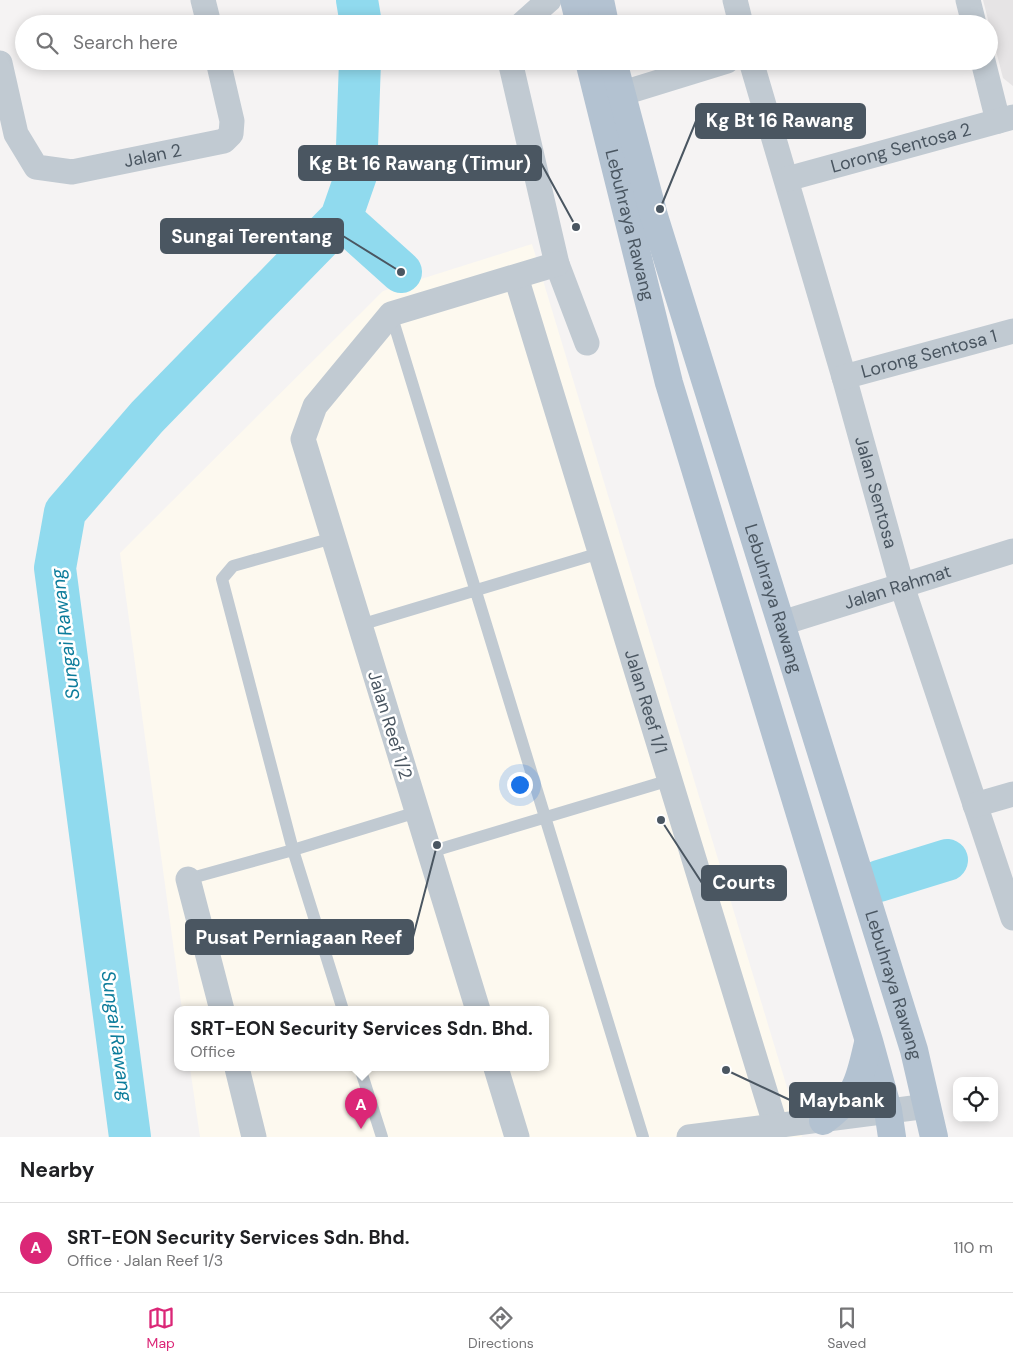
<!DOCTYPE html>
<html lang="en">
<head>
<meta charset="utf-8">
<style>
  :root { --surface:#fff; --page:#f6f6f6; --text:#202124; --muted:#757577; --line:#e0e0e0; --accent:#db2777 }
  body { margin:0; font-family:"DM Sans",sans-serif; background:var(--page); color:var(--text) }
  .controls { position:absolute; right:15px; bottom:15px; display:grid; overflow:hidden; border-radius:10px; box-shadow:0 2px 12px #0003 }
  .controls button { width:45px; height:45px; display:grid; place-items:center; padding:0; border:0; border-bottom:1px solid var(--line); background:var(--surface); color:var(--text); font:25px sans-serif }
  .you { position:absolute; left:519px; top:784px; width:18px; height:18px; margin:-12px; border:4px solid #fff; border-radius:50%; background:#1a73e8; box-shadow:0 0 0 8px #1a73e833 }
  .badge { display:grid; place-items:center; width:32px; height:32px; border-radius:50%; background:var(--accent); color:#fff; font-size:16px; font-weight:700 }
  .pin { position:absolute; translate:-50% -41px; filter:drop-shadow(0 1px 2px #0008) }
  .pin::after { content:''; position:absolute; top:26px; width:18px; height:15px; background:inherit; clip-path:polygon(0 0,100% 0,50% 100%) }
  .popup { position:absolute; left:174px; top:1006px; width:375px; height:65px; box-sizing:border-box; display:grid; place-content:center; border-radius:10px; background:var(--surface); filter:drop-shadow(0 1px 4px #0005); font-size:16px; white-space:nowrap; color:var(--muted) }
  .popup b { font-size:19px; color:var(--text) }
  .popup::after { content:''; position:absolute; left:50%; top:100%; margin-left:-10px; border:10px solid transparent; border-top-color:var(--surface) }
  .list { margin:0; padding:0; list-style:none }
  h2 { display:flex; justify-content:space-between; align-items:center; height:65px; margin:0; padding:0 20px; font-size:21px }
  h2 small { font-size:16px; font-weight:400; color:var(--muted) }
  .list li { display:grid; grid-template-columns:32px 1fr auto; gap:15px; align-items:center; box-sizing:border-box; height:90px; padding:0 20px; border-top:1px solid var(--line) }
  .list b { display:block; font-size:19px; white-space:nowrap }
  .list p { margin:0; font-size:16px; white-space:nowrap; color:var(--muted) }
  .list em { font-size:16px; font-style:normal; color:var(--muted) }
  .icon { flex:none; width:28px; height:28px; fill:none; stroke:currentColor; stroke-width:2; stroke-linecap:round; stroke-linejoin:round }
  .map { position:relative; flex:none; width:1013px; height:1137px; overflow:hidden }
  .search { position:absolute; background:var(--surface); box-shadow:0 2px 12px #0003; left:15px; right:15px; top:15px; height:55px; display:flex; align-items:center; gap:12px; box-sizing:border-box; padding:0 18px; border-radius:28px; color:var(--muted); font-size:19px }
  .sheet { height:155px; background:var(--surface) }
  nav { display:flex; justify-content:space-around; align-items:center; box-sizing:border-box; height:70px; border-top:1px solid var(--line); background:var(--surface); font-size:14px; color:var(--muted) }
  nav a { display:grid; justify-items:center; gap:2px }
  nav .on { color:var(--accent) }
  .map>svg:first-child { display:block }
</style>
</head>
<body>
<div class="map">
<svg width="1013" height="1137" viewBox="0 0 1013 1137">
  <rect width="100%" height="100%" fill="#f5f3f3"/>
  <!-- commercial -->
  <path fill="#fdf9ef" d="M532 244 802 1137H200L190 1068H545V1010H182L120 553 383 291Z"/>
  <!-- education -->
  <path fill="#e6e4e5" d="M983 0H1013V86L1003 78Z"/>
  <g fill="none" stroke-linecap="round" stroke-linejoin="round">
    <!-- river -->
    <path stroke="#90daee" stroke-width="42" d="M357 0 361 24
      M341 218 401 272
      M879 881 947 860
      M130 1137 55 568 65 512 147 417 341 218 356 175 360 61"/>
    <!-- service -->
    <path stroke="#c1cad2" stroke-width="12" d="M391 314 643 1137
      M360 625 600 553
      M430 852 670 780
      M188 879 293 850 222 579 233 566 333 538
      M343 1010 293 850 417 812
      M360 1068 382 1137"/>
    <!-- minor -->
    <g stroke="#c1cad2" stroke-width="25">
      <path d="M203 0 209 24"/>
      <path d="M735 0 741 24"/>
      <path d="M968 0 974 24"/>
      <path d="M522 24 549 0"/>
      <path d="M510 61 557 264 587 343"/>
      <path id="s1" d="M751 61 844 377 902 586 1013 918"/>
      <path d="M983 61 998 121"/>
      <path id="s2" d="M0 63 16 134 36 167 72 172 224 141 231 134 232 121 218 61"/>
      <path d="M620 94 727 61"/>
      <path id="s3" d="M787 179 1013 117"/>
      <path id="s4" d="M516 277 776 1127"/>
      <path id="s5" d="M844 377 1013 331"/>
      <path id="s6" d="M782 623 1013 551"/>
      <path d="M975 805 1013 794"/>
      <path d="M188 879 222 1010"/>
      <path d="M478 1010 303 439 315 406 391 314 557 264"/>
      <path d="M237 1068 254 1137"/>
      <path d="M496 1068 517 1137"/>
      <path d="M689 1137 928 1106"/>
    </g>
    <!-- primary -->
    <g stroke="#b3c2d1" stroke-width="28">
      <path d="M574 0 580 24"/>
      <path d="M600 0 605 24"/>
      <path id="s7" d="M589 61 669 383 869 1041 888 1110 892 1137"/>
      <path id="s8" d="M613 61 654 216 914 1050 934 1137"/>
      <path d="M823 1121C857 1096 859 1083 868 1043"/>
    </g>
  </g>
  <g text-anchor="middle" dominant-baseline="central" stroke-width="5" stroke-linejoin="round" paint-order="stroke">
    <!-- street labels -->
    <g font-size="18" fill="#4a5661" stroke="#fff">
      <text stroke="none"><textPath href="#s3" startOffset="118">Lorong Sentosa 2</textPath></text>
      <text stroke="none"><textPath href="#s2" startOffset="230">Jalan 2</textPath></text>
      <text stroke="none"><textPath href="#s7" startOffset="169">Lebuhraya Rawang</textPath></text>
      <text stroke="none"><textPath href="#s5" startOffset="88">Lorong Sentosa 1</textPath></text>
      <text stroke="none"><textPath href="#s1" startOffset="449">Jalan Sentosa</textPath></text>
      <text stroke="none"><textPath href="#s6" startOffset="121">Jalan Rahmat</textPath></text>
      <text stroke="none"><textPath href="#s8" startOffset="561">Lebuhraya Rawang</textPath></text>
      <text stroke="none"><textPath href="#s4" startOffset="444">Jalan Reef 1/1</textPath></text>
      <text transform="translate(390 725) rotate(73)">Jalan Reef 1/2</text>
      <text stroke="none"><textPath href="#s8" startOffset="966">Lebuhraya Rawang</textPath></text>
    </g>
    <!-- water labels -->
    <g font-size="19" font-style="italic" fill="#0c7c9b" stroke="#fff">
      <text transform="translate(65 634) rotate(-97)">Sungai Rawang</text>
      <text transform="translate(117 1036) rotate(82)">Sungai Rawang</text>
    </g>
  </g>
  <!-- callouts -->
  <path fill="none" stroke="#4a5661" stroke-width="2" d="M660 209L696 121M576 227L541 163M401 272L343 236M661 820L702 883M437 845L413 937M726 1070L790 1100"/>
  <g fill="#4a5661" stroke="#fff" stroke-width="2">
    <circle cx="660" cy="209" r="5"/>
    <circle cx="576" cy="227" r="5"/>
    <circle cx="401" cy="272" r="5"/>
    <circle cx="661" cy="820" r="5"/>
    <circle cx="437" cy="845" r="5"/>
    <circle cx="726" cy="1070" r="5"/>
  </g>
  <g fill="#4a5661" stroke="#4a5661" stroke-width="2">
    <rect x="696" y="104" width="169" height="34" rx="5"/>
    <rect x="299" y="146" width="242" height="34" rx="5"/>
    <rect x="161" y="219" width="182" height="34" rx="5"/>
    <rect x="702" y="866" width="84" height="34" rx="5"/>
    <rect x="186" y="920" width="227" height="34" rx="5"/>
    <rect x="790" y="1083" width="105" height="34" rx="5"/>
  </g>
  <g font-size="19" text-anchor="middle" font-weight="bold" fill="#fff">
    <text x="780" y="127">Kg Bt 16 Rawang</text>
    <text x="420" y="170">Kg Bt 16 Rawang (Timur)</text>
    <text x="252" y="243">Sungai Terentang</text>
    <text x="744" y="889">Courts</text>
    <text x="299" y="944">Pusat Perniagaan Reef</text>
    <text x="842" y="1107">Maybank</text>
  </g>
</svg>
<div class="controls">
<button><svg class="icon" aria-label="locate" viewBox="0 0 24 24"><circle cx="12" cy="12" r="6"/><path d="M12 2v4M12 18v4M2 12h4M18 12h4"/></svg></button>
</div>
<div class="you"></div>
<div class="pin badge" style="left:361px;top:1129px">A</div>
<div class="popup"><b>SRT-EON Security Services Sdn. Bhd.</b>Office</div>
<div class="search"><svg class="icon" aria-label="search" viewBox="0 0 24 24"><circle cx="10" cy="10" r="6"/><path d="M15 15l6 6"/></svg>Search here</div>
</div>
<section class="sheet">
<h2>Nearby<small></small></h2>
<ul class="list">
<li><span class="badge">A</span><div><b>SRT-EON Security Services Sdn. Bhd.</b><p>Office · Jalan Reef 1/3</p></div><em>110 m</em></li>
</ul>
</section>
<nav>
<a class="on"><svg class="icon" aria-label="map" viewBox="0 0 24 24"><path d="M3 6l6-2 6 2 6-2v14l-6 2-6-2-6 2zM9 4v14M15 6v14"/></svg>Map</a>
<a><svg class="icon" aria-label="directions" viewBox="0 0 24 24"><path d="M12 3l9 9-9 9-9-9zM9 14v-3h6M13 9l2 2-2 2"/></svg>Directions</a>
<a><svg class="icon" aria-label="saved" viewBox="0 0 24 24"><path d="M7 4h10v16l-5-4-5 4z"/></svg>Saved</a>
</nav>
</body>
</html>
